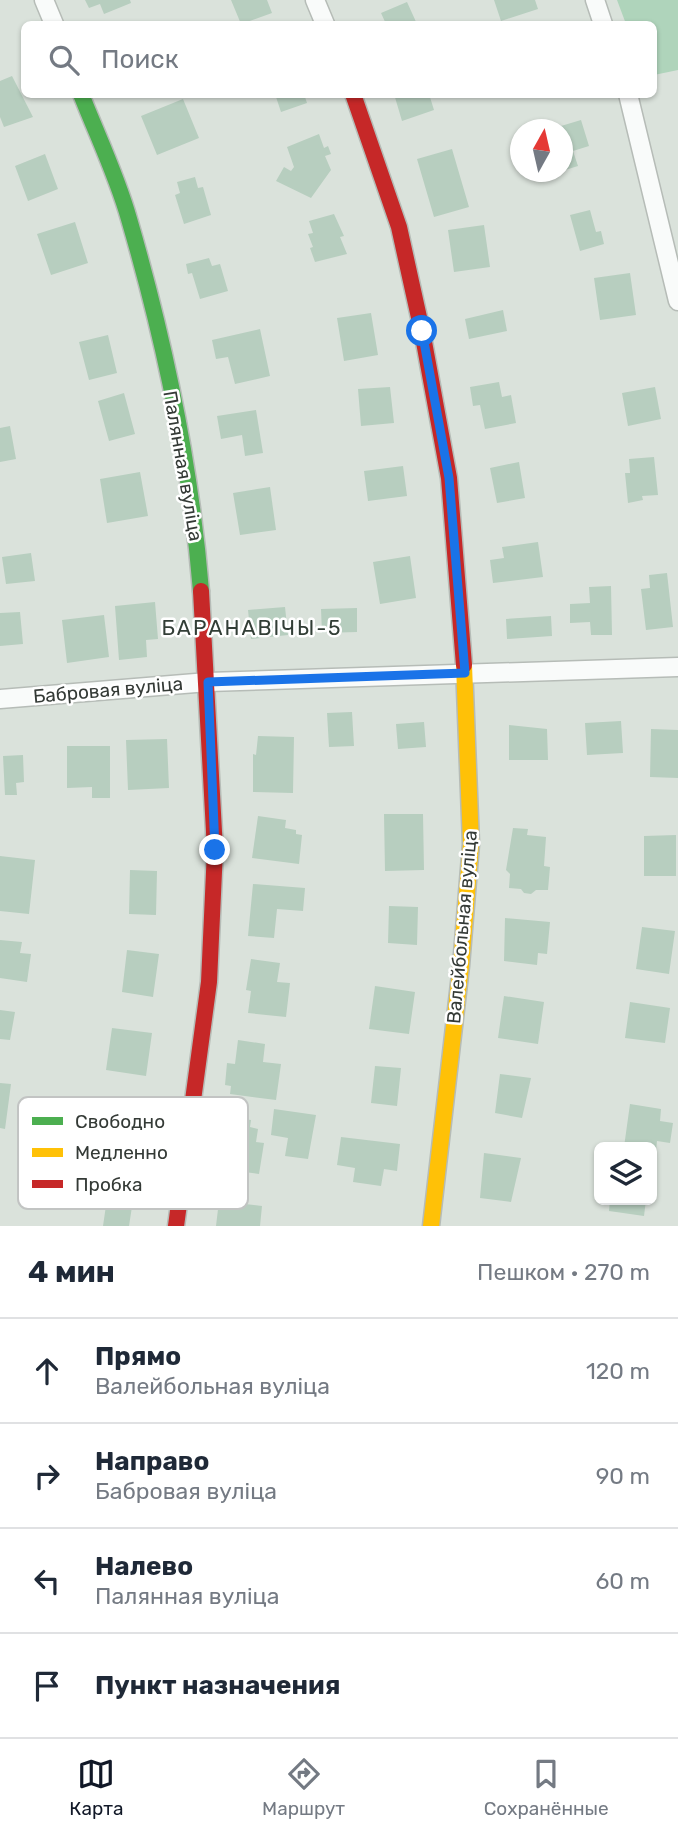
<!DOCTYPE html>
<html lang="ru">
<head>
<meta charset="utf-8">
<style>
  :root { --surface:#fff; --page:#f2f2f3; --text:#1f2937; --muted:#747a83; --line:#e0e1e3; --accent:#111827 }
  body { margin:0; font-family:Rubik,sans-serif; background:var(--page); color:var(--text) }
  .controls { position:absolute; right:21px; bottom:21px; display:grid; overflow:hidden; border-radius:10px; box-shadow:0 2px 5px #0004 }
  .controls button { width:63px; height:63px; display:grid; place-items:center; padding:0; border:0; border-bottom:2px solid var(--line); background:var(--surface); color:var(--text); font:35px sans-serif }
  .compass { position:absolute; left:510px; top:119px; width:63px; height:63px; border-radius:50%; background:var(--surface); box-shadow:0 2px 5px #0004; rotate:8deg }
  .stop { position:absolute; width:21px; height:21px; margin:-16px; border:5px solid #1a73e8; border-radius:50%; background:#fff }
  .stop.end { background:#1a73e8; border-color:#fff; box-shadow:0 2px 7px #0008 }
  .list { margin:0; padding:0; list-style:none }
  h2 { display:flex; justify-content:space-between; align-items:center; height:91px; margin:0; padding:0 28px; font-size:30px }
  h2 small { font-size:23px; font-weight:400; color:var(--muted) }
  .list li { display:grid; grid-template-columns:46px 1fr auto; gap:21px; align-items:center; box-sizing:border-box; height:105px; padding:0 28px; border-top:2px solid var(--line) }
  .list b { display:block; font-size:26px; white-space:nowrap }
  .list p { margin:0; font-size:23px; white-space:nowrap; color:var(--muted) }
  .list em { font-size:23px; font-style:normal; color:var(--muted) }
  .icon { flex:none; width:38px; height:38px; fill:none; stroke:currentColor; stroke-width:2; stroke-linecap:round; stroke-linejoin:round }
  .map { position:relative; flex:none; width:678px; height:1226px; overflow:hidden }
  .search { position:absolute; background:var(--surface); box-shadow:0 2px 5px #0004; left:21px; right:21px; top:21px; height:77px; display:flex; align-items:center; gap:18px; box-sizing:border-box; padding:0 24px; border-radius:10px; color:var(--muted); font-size:26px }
  .sheet { height:511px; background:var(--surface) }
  nav { display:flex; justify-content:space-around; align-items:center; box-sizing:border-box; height:98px; border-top:2px solid var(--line); background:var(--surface); font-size:19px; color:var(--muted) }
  nav a { display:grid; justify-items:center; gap:4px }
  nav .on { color:var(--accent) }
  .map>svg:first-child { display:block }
</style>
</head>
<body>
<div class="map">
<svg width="678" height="1226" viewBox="0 0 678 1226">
  <rect width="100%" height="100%" fill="#dae2db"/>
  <!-- green -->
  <path fill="#afd4bb" d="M617 0H678V70L654 75V24H626Z"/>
  <!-- building -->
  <path fill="#b7cebf" d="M85 0H130L131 3 104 14 100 4 89 8Z
    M231 0H267L272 13 241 24Z
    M494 0H535L538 9 501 21Z
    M407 2 417 24H386L381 13Z
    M12 76 33 117 4 127 0 117V81Z
    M275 94H304L307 103 281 112Z
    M394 94H429L434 110 402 121Z
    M183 99 199 138 157 155 141 116Z
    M581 120 589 146 573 151 578 166 562 171V130L551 129Z
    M319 134 324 148 328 146 331 154 325 156 331 170 311 198 276 181 284 167 291 171 294 167 287 147Z
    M452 149 469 207 434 217 417 159Z
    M45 154 58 189 28 201 15 166Z
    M195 177 198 188 203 187 211 215 184 224 175 195 180 193 177 182Z
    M590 210 596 232 601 231 604 244 580 251 570 215Z
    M334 214 344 236 340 237 347 254 315 262 310 248 313 247 308 234 313 233 309 221Z
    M75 222 88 263 51 275 37 234Z
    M484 225 490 267 454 272 448 230Z
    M209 258 212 266 220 264 228 291 200 299 192 273 188 274 186 264Z
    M630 273 636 315 600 320 594 278Z
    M503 310 507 331 469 339 465 319Z
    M371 313 378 355 344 361 337 318Z
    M260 329 270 376 235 384 228 357 216 359 212 340Z
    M108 335 117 373 89 380 79 342Z
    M499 382 502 397 511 395 516 423 485 429 480 405 473 406 470 387Z
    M390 387 394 423 361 426 358 389Z
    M655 387 661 419 628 426 622 393Z
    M124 393 135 434 109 441 98 401Z
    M256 410 263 453 245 456 242 435 221 439 217 416Z
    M10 426 16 459 0 462V428Z
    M654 457 658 495 642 496 643 500 628 503 625 473H630L629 459Z
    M519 462 525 498 497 503 490 468Z
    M403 466 407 496 368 501 364 471Z
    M140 472 148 516 107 523 100 479Z
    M270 487 276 530 240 535 233 493Z
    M538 542 543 577 493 583 490 560 504 558 502 547Z
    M31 553 35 581 6 584 2 557Z
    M410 556 416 598 380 604 373 562Z
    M667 573 673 627 646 630 641 589 650 588 649 575Z
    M611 586 612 635H591L590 622 570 623V604L590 603 589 587Z
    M155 602 158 639 146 640 147 657 119 660 115 606Z
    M285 607 288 635 251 639 248 610Z
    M357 608V632L322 633 321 609Z
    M20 612 23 644 0 646V613Z
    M104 615 109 657 67 663 62 620Z
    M551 616 552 636 507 639 506 619Z
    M352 712 354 746 329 747 327 713Z
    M621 721 623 753 587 755 585 723Z
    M424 722 426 747 398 749 396 724Z
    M509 725 547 729 548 760H509Z
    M651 729 678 730V778L650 777Z
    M258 736 294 737 293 793 253 792V754L256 755Z
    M167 739 169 788 128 790 126 740Z
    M67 746H110V798H92V787L67 788Z
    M23 755 24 782 16 783 17 795H5L3 756Z
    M384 814H423L424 870 385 871Z
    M258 816 286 820 285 828 296 830V834L302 835 299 864 252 858Z
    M513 828 528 829 527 835 546 837 544 866 550 867 548 890H536L531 894 524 893 521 889 509 888 510 874 506 870Z
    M676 835V876H644V836Z
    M0 856 35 860 29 914 0 911Z
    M130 870 157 871 156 915 129 914Z
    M253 884 305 888 303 911 277 909 274 938 248 936Z
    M389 906 418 907 417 945 388 943Z
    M505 918 550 922 547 954 538 953 537 965 504 961Z
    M642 927 675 931 669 974 636 969Z
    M0 940 22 942 20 953 31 954 27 982 0 978Z
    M127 950 159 954 153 997 122 992Z
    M251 959 280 963 277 982 290 983 286 1017 248 1013 251 991 246 990Z
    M375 986 415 992 409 1034 369 1029Z
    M504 996 544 1002 538 1044 498 1038Z
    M630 1002 670 1008 665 1043 625 1038Z
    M0 1010 15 1012 10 1040 0 1039Z
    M112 1028 152 1033 146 1076 106 1070Z
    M238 1040 265 1044 263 1062 281 1064 276 1100 230 1094 231 1086 225 1085 227 1063 235 1064Z
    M375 1066 401 1068 397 1106 371 1103Z
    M500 1074 531 1078 522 1118 495 1113Z
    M0 1083 11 1084 5 1129 0 1128Z
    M630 1104 661 1109 660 1121 673 1123 670 1143 657 1141 656 1151 652 1147H624Z
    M274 1109 316 1115 308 1159 285 1156 288 1138 271 1135Z
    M226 1117 251 1120 250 1127 258 1129 256 1142 264 1143 259 1174 214 1168 218 1138H224Z
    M341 1137 400 1144 397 1171 384 1169 381 1186 353 1182 355 1168 337 1165Z
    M484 1153 521 1158 511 1202 480 1198Z
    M109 1185 127 1187 125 1200H133L129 1226H103Z
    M610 1200H646L644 1216 609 1211Z
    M219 1201 262 1206 260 1226H216Z"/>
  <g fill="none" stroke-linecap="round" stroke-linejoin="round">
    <!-- street casing -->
    <g stroke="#b6bcb7" stroke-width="21">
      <path id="street" d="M44 0 54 24
        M315 0 325 24
        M595 0 603 24
        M628 94 678 301
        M0 699 208 682 678 667"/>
    </g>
    <!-- fast casing -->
    <g stroke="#b6bcb7" stroke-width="19">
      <path id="fast" d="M81 94C97 135 117 176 129 219 164 339 191 466 201 591"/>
    </g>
    <!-- slow casing -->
    <g stroke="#b6bcb7" stroke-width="19">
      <path id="slow" d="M431 1226 461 966 471 844 464 665"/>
    </g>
    <!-- jam casing -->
    <g stroke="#b6bcb7" stroke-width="19">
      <path id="jam" d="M353 94 399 227 422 331 449 478 464 665
        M176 1226 209 982 215 850 201 591"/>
    </g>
    <!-- street -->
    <use href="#street" stroke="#f9fbfa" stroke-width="18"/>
    <!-- fast -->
    <use href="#fast" stroke="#4caf50" stroke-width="16"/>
    <!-- slow -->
    <use href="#slow" stroke="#ffc107" stroke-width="16"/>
    <!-- jam -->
    <use href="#jam" stroke="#c62828" stroke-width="16"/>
  </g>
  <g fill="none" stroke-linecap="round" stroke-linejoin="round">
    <!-- route -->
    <path stroke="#1a73e8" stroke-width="9" d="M215 850 208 682 465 673 449 478 422 331"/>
  </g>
  <g text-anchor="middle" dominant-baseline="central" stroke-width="5" stroke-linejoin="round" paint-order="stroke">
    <!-- street labels -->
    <g font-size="19" fill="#343a36" stroke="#fff">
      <text transform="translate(183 466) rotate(80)">Палянная вуліца</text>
      <text transform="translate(108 690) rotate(-5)">Бабровая вуліца</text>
      <text transform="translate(462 927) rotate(-85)">Валейбольная вуліца</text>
    </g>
    <!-- neighbourhood labels -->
    <g font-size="21" letter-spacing="2" fill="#323e36" stroke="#fff">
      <text x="252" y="627">БАРАНАВІЧЫ-5</text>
    </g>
  </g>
  <!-- legend -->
  <rect x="18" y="1097" width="230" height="112" rx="10" fill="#fff" stroke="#c2c4c3" stroke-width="2"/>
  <rect x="32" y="1117" width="31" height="8" fill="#4caf50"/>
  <rect x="32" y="1148" width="31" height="9" fill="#ffc107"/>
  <rect x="32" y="1180" width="31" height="8" fill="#c62828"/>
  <g font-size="19" fill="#343a36">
    <text x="75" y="1128">Свободно</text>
    <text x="75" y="1159">Медленно</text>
    <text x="75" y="1191">Пробка</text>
  </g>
</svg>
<div class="controls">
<button><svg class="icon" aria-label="layers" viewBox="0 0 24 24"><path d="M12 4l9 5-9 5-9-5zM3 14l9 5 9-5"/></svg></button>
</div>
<svg class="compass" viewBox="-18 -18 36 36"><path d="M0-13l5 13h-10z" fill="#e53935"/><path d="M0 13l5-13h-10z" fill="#747a83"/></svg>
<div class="stop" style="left:422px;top:331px"></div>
<div class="stop end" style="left:215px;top:850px"></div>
<div class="search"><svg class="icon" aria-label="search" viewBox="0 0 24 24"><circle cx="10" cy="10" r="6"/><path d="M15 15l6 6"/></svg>Поиск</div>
</div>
<section class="sheet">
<h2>4 мин<small>Пешком · 270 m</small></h2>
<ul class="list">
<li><svg class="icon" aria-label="ahead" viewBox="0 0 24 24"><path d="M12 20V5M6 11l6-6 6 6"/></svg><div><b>Прямо</b><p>Валейбольная вуліца</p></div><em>120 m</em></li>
<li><svg class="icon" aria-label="right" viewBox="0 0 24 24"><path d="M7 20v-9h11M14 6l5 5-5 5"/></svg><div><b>Направо</b><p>Бабровая вуліца</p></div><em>90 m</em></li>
<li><svg class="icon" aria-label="left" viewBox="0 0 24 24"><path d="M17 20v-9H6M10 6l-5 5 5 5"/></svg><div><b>Налево</b><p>Палянная вуліца</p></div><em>60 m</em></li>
<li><svg class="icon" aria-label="arrive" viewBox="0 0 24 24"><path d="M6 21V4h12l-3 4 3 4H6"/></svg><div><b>Пункт назначения</b></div></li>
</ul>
</section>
<nav>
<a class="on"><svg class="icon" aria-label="map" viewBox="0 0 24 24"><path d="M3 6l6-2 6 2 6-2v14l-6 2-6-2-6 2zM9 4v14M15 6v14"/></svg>Карта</a>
<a><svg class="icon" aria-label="directions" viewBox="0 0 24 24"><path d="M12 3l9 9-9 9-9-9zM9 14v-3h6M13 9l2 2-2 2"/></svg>Маршрут</a>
<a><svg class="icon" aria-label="saved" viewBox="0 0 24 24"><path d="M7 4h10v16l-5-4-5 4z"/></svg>Сохранённые</a>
</nav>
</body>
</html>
